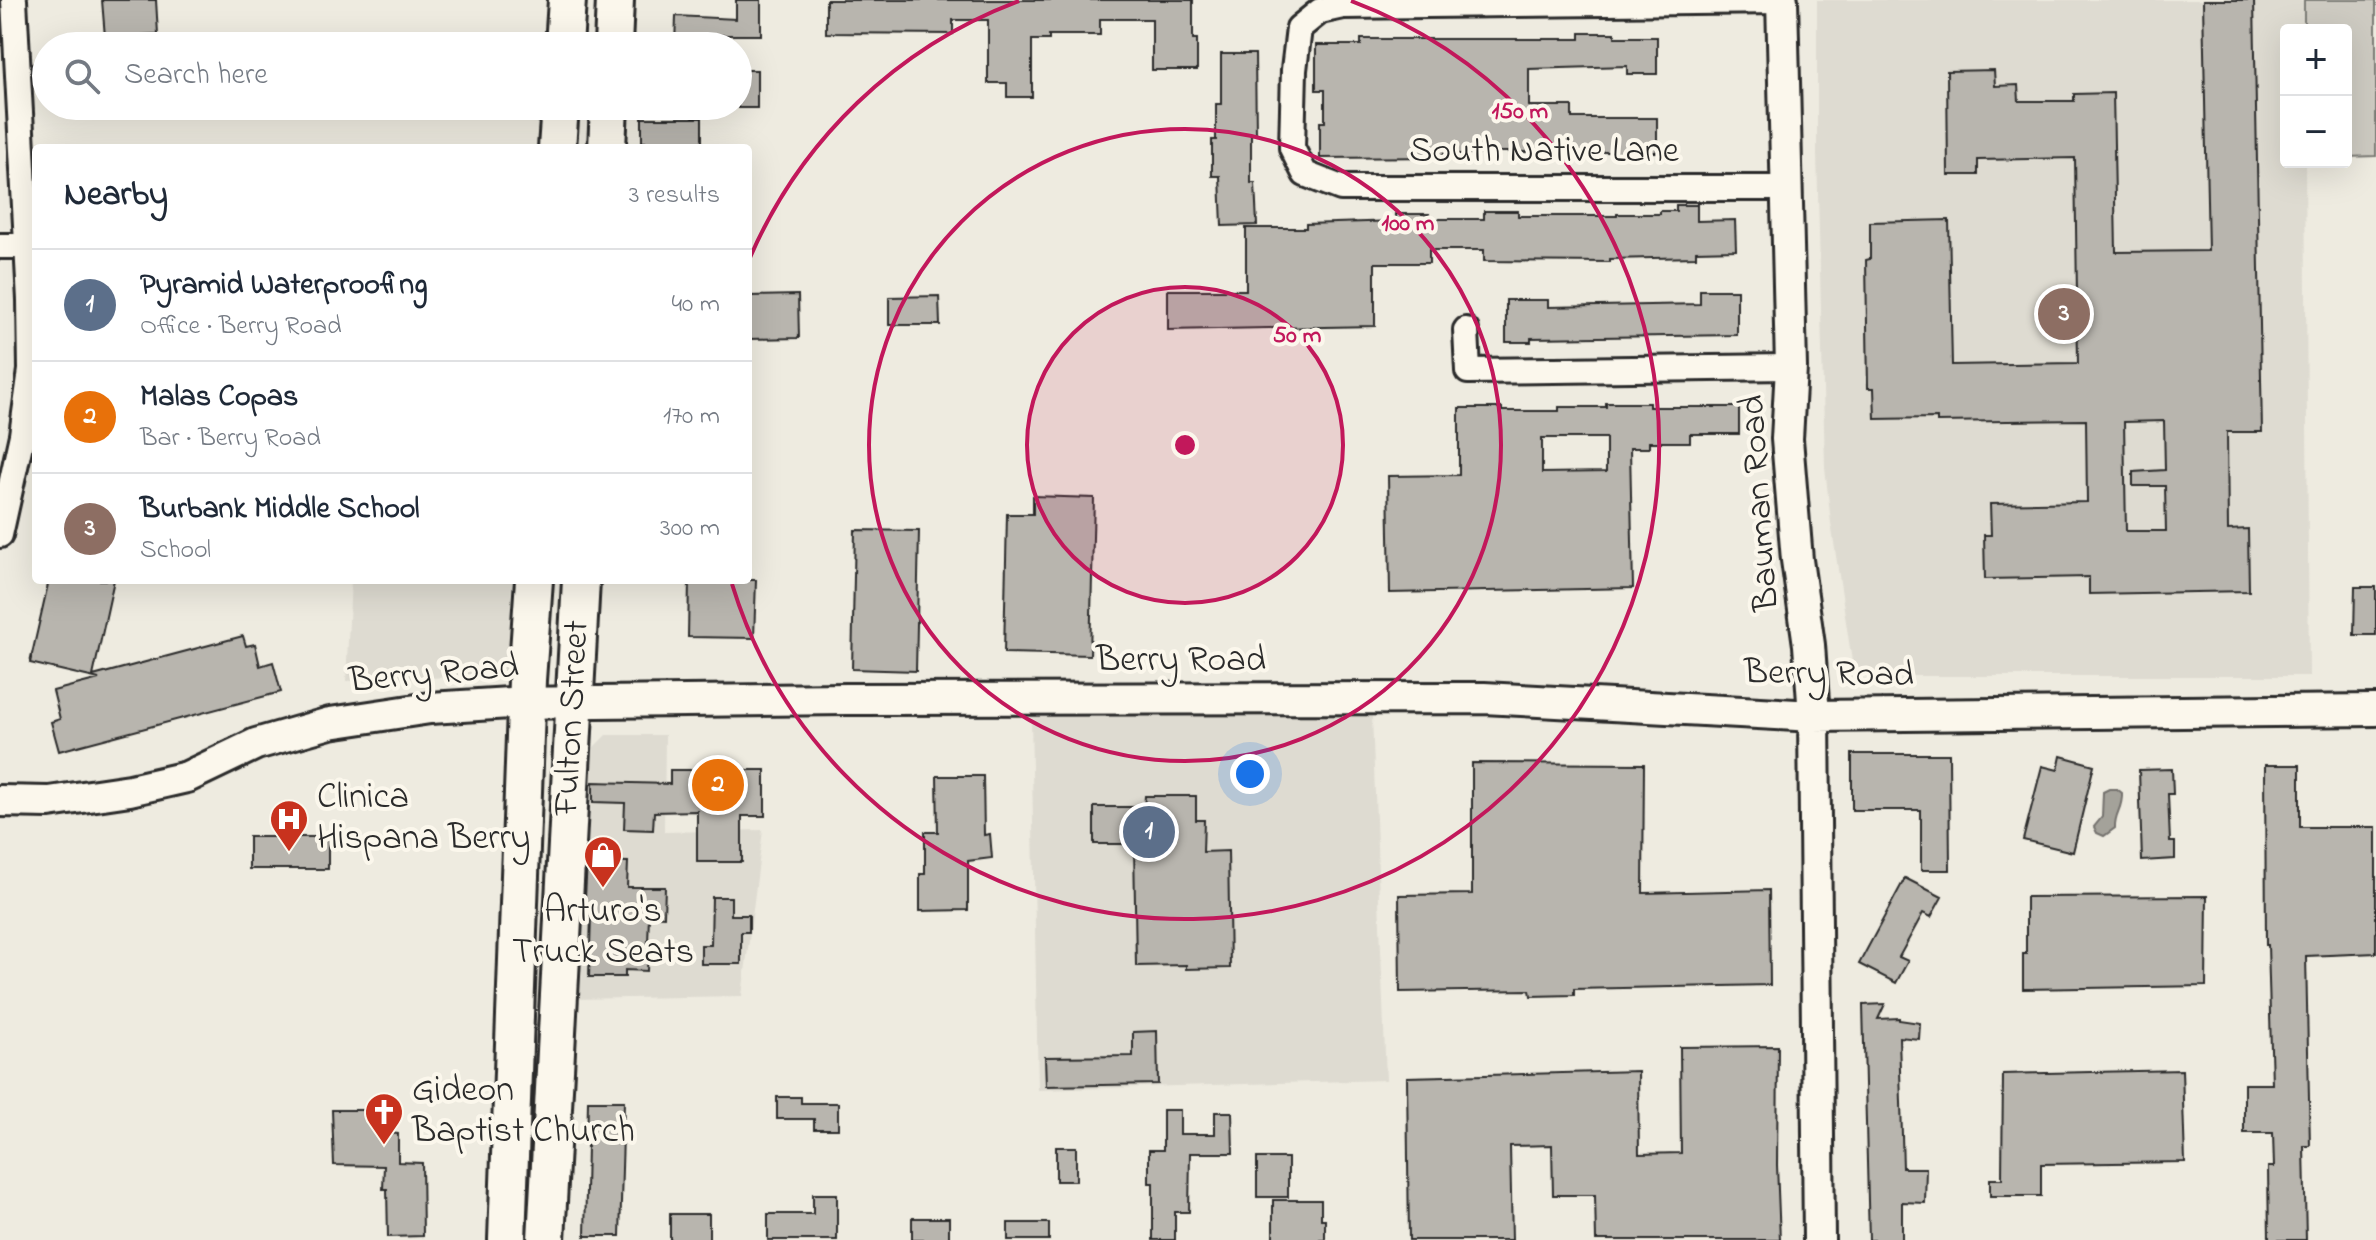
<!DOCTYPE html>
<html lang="en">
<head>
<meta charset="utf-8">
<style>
  :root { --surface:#fff; --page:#f2f2f3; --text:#1f2937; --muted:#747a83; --line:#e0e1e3; --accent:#7c3aed }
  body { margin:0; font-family:"Indie Flower",sans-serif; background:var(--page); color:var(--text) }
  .controls { position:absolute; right:24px; top:24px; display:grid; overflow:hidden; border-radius:8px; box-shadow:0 8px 32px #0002 }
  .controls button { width:72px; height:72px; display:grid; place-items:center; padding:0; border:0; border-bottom:2px solid var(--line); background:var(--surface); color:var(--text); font:40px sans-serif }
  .you { position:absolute; left:1250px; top:774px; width:28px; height:28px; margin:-20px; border:6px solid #fff; border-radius:50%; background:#1a73e8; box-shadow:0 0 0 12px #1a73e833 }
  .badge { display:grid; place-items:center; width:52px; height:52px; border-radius:50%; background:var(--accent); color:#fff; font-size:26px; font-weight:700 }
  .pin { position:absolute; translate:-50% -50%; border:4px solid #fff; box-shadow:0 2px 8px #0006 }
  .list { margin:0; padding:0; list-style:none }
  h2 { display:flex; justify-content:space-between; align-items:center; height:104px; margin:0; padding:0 32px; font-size:34px }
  h2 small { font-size:26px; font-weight:400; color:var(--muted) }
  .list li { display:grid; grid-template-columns:52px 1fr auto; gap:24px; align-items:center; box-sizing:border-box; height:112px; padding:0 32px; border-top:2px solid var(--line) }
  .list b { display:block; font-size:30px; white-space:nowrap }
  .list p { margin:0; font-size:26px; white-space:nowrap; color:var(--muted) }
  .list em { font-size:26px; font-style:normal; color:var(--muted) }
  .icon { flex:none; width:44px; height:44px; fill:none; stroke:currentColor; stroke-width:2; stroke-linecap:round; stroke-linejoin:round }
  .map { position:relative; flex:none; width:2376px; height:1240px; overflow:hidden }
  .search { position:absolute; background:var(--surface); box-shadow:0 8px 32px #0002; left:32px; top:32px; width:720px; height:88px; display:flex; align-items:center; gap:20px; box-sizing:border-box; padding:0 28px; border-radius:44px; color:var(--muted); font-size:30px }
  .panel { position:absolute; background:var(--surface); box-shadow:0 8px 32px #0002; left:32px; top:144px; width:720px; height:440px; border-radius:8px }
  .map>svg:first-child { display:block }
</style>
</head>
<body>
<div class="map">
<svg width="2376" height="1240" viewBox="0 0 2376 1240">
  <rect width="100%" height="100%" fill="#eeebe0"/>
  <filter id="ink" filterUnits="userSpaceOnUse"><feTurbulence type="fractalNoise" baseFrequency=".0125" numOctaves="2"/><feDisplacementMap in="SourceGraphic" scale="16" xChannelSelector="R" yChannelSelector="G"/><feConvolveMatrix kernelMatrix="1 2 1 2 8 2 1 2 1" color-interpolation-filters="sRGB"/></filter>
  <g filter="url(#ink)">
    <!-- built -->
    <path fill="#dedbd1" d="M1817 0H2304V30H2286V162H2305L2309 676H1863L1853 668 1831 523 1825 467 1817 153Z
      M351 580H512L509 675 346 681Z
      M1031 716H1372L1386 1080 1038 1090Z
      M606 735H665L664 832 763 830 742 996 571 999 586 755Z"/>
    <!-- green -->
    <path fill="#cecbc2" stroke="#7c7b76" stroke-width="2" d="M2304 0H2376V156L2346 157V30H2304Z"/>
    <!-- water -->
    <path fill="#a4a29a" stroke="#74726e" stroke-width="2" d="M2109 789H2117L2122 793C2123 809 2114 813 2115 828L2104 836 2097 833 2094 827 2102 817 2103 792Z"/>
    <!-- building -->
    <path fill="#b8b5ae" stroke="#2b2b2b" stroke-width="2" fill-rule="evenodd" d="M102 0H156L158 34 105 37Z
      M736 0H761V35H714L713 46H675L676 16 736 19Z
      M826 0H1193V39H1197V70H1152V19H1100V35H1049V40H1032V97H1007V83H988V20H953V34L826 33Z
      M2203 0H2254L2262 432H2227L2228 530 2248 529 2249 591 2089 594V577L1985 579 1984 535H1991L1990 504 2087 502 2086 420 1937 422V418L1875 419 1874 388H1868L1866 260 1870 259V222L1949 220 1952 365 2078 363 2075 158 1978 160V175H1948L1947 71 1994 70 1995 86 2018 85 2019 101H2074V94L2113 93 2116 252 2208 251ZM2164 421 2165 470 2133 472V486H2165L2166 531H2126L2124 422Z
      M1580 33H1615V37H1657V74H1627V66L1529 69V106H1572V118H1657V152H1484V154H1443V157L1320 158V122H1325V90H1316V45H1361V39H1580Z
      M1221 54H1255L1256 134H1251V183H1255L1257 225 1222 226 1220 176H1212V140H1216V104H1221Z
      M738 70H757V108H738Z
      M642 118H702V142H642Z
      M1676 205H1697V221L1735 220 1736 250 1696 251V257L1610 259V262L1484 261V250H1429V263H1375V326L1168 330V290H1246V228H1306V224L1396 221V214H1429V219H1484V211H1518V216H1617V214H1660V211H1676Z
      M1700 290H1737V335L1531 338V342H1506V300H1548V307L1700 304Z
      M798 295 799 338 748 339V296Z
      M939 296 940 325H889V297Z
      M1606 403H1649V407H1739V434H1690V442H1649V448H1630L1633 588 1390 593 1388 476 1459 475V408H1502V411H1559V407H1606ZM1542 438H1606V472L1542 473Z
      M1033 496 1094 498 1090 655 1004 653 1007 514H1033Z
      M855 530 919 531 916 671 852 669Z
      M49 580H114L93 676 243 636 246 646 255 644 260 666 273 662 281 692 59 751 51 722 60 719 53 691 99 679 30 663Z
      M689 580H756L754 638 688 637Z
      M2355 587H2376V635H2354Z
      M1852 754H1949L1950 870H1921V810H1852Z
      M2061 756 2094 765 2073 852 2023 840 2042 766 2058 770Z
      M1472 763 1644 764 1643 893 1769 890 1770 985 1574 989V995L1531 996 1530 990 1400 992 1399 895 1472 894Z
      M2265 765H2300V827H2376V953L2306 956 2310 1146H2304L2306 1240H2269L2268 1167H2274L2273 1133H2244V1084H2272L2268 945H2266Z
      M2172 769 2173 794H2168L2170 842H2175V859L2142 861 2139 770Z
      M670 770H765V816H742V862H697V811L654 812 653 830 624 829 625 803 593 802V782L670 784Z
      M937 776H983L984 835 990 834 992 858 968 861V910L920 911V874H925V832H938Z
      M1145 796H1196V820H1204L1203 852 1228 851 1230 968 1186 969V965L1136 966 1134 844H1094V807H1144Z
      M249 837H328V869H249Z
      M587 861 628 862 627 887H665L664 916 649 915 647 971 625 970V977H589L591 916H584Z
      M1905 878 1942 897 1931 917 1923 913 1899 957 1908 961 1896 983 1859 964Z
      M2207 896 2206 986 2023 989V954H2026V897Z
      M712 897H731V915H749V932H741V964H701V945H711Z
      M1885 1004 1878 1019 1899 1018V1020L1920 1023 1919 1039 1899 1037 1903 1168H1926L1925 1203 1902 1202V1240H1869L1863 1005Z
      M1157 1031 1158 1084 1046 1086 1045 1057 1133 1056V1032Z
      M1778 1046 1777 1165 1780 1240H1596L1595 1195H1553L1552 1145 1510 1146 1512 1240H1409L1407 1077 1638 1071 1639 1154 1681 1153 1680 1047Z
      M2182 1070 2185 1162 2041 1164V1196H1990V1179H2002L2003 1074Z
      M777 1097H801V1103H838V1129H814V1119H777Z
      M588 1101H624L620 1236H585Z
      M332 1110H387V1133L398 1134V1162L422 1163 423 1236 388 1237 387 1189H383L384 1166 334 1165Z
      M1163 1110H1180V1134H1215V1112H1232L1233 1153H1190L1189 1212H1175V1240H1153V1183H1149V1150H1163Z
      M1056 1147H1076V1181H1056Z
      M1257 1158H1288V1197H1257Z
      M813 1194H837V1240H768V1214H813Z
      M1273 1200H1321V1219H1325V1240H1273Z
      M670 1214H709V1240H670Z
      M912 1218H949V1240H912Z
      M1008 1223H1049V1240H1008Z"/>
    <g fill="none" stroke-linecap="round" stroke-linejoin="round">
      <!-- minor casing -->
      <g stroke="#2b2b2b" stroke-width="30">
        <path id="minor" d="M1782 1 1343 6 1320 11 1299 28 1294 70 1292 148 1305 174 1341 188H1786
          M0 246H26
          M1466 330 1468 371 1791 367
          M0 535 22 435 31 370 30 300 14 0"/>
      </g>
      <!-- tertiary casing -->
      <g stroke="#2b2b2b" stroke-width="36">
        <path id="tertiary" d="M1782 0 1791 367 1787 439 1797 560 1809 645 1814 716 1819 1240
          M0 801 49 802 130 790 187 777 256 744 330 723 430 708 510 703 847 699 1484 698 1814 716 2376 710"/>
      </g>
      <!-- secondary casing -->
      <g stroke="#2b2b2b" stroke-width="42">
        <path id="secondary" d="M564 46 567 0
          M613 46 615 0
          M557 148 560 106
          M607 148 609 106
          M507 1240 527 680 534 580
          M546 1240 581 580"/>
      </g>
      <!-- minor -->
      <use href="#minor" stroke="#fbf7ec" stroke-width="24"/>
      <!-- tertiary -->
      <use href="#tertiary" stroke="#fbf7ec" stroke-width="30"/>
      <!-- secondary -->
      <use href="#secondary" stroke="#fbf7ec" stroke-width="36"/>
    </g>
  </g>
  <!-- distance rings -->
  <circle cx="1185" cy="445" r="158" fill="#c2185b" fill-opacity=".12"/>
  <g fill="none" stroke="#c2185b" stroke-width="4">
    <circle cx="1185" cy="445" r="158"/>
    <circle cx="1185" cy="445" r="316"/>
    <path d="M749 260A474 474 0 0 1 1019 1M1351 1A474 474 0 1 1 732 584"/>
  </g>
  <!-- icons -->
  <defs>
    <g id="hospital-pin" transform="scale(2)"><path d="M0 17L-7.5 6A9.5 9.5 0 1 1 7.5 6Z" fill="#c8321e" stroke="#fbf7ec"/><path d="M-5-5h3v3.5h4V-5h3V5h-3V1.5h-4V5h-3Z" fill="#fff"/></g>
    <g id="shop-pin" transform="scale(2)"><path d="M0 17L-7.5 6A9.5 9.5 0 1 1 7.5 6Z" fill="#c8321e" stroke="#fbf7ec"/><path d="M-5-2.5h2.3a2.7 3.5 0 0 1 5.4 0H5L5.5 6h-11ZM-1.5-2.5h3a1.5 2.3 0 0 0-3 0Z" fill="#fff"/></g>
    <g id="church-pin" transform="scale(2)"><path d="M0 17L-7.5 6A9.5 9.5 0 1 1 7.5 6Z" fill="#c8321e" stroke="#fbf7ec"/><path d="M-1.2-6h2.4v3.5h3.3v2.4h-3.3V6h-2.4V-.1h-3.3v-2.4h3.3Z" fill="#fff"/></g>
  </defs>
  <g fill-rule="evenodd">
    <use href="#hospital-pin" x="289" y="819"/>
    <use href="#shop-pin" x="603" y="855"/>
    <use href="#church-pin" x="384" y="1112"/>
  </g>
  <g text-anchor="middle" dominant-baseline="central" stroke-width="8" stroke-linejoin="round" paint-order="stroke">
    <!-- street labels -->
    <g font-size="36" fill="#2b2b2b" stroke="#fbf7ec">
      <text x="1544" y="152">South Native Lane</text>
      <text transform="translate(1761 503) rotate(-94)">Bauman Road</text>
      <text x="1181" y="661">Berry Road</text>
      <text transform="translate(434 675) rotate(-5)">Berry Road</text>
      <text transform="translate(1829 675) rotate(1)">Berry Road</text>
      <text transform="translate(573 718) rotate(-87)">Fulton Street</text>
    </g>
    <!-- poi labels -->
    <g font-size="36" fill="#2b2b2b" stroke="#fbf7ec" text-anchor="start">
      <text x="317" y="798">Clinica<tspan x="317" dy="41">Hispana Berry</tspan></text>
      <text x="603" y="912" text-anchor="middle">Arturo's<tspan x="603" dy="41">Truck Seats</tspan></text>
      <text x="412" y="1091">Gideon<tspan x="412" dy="41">Baptist Church</tspan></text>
    </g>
  </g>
  <circle cx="1185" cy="445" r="12" fill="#c2185b" stroke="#fbf7ec" stroke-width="4"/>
  <g font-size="24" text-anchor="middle" font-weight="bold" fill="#c2185b" stroke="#fbf7ec" stroke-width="8" stroke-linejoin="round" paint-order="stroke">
    <text x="1520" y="118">150 m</text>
    <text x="1408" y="230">100 m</text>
    <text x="1297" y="342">50 m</text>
  </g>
</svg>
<div class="controls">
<button>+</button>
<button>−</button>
</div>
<div class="you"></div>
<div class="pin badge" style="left:1149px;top:832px;background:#5c6f8a">1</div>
<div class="pin badge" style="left:718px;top:785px;background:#e8710a">2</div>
<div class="pin badge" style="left:2064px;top:314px;background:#8d6e63">3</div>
<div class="search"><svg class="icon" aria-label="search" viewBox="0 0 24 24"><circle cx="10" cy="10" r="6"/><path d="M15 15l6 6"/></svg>Search here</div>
<section class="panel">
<h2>Nearby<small>3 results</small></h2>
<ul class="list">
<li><span class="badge" style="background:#5c6f8a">1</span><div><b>Pyramid Waterproofing</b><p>Office · Berry Road</p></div><em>40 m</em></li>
<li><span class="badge" style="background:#e8710a">2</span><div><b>Malas Copas</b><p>Bar · Berry Road</p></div><em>170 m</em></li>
<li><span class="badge" style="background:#8d6e63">3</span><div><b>Burbank Middle School</b><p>School</p></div><em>300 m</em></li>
</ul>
</section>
</div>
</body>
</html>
